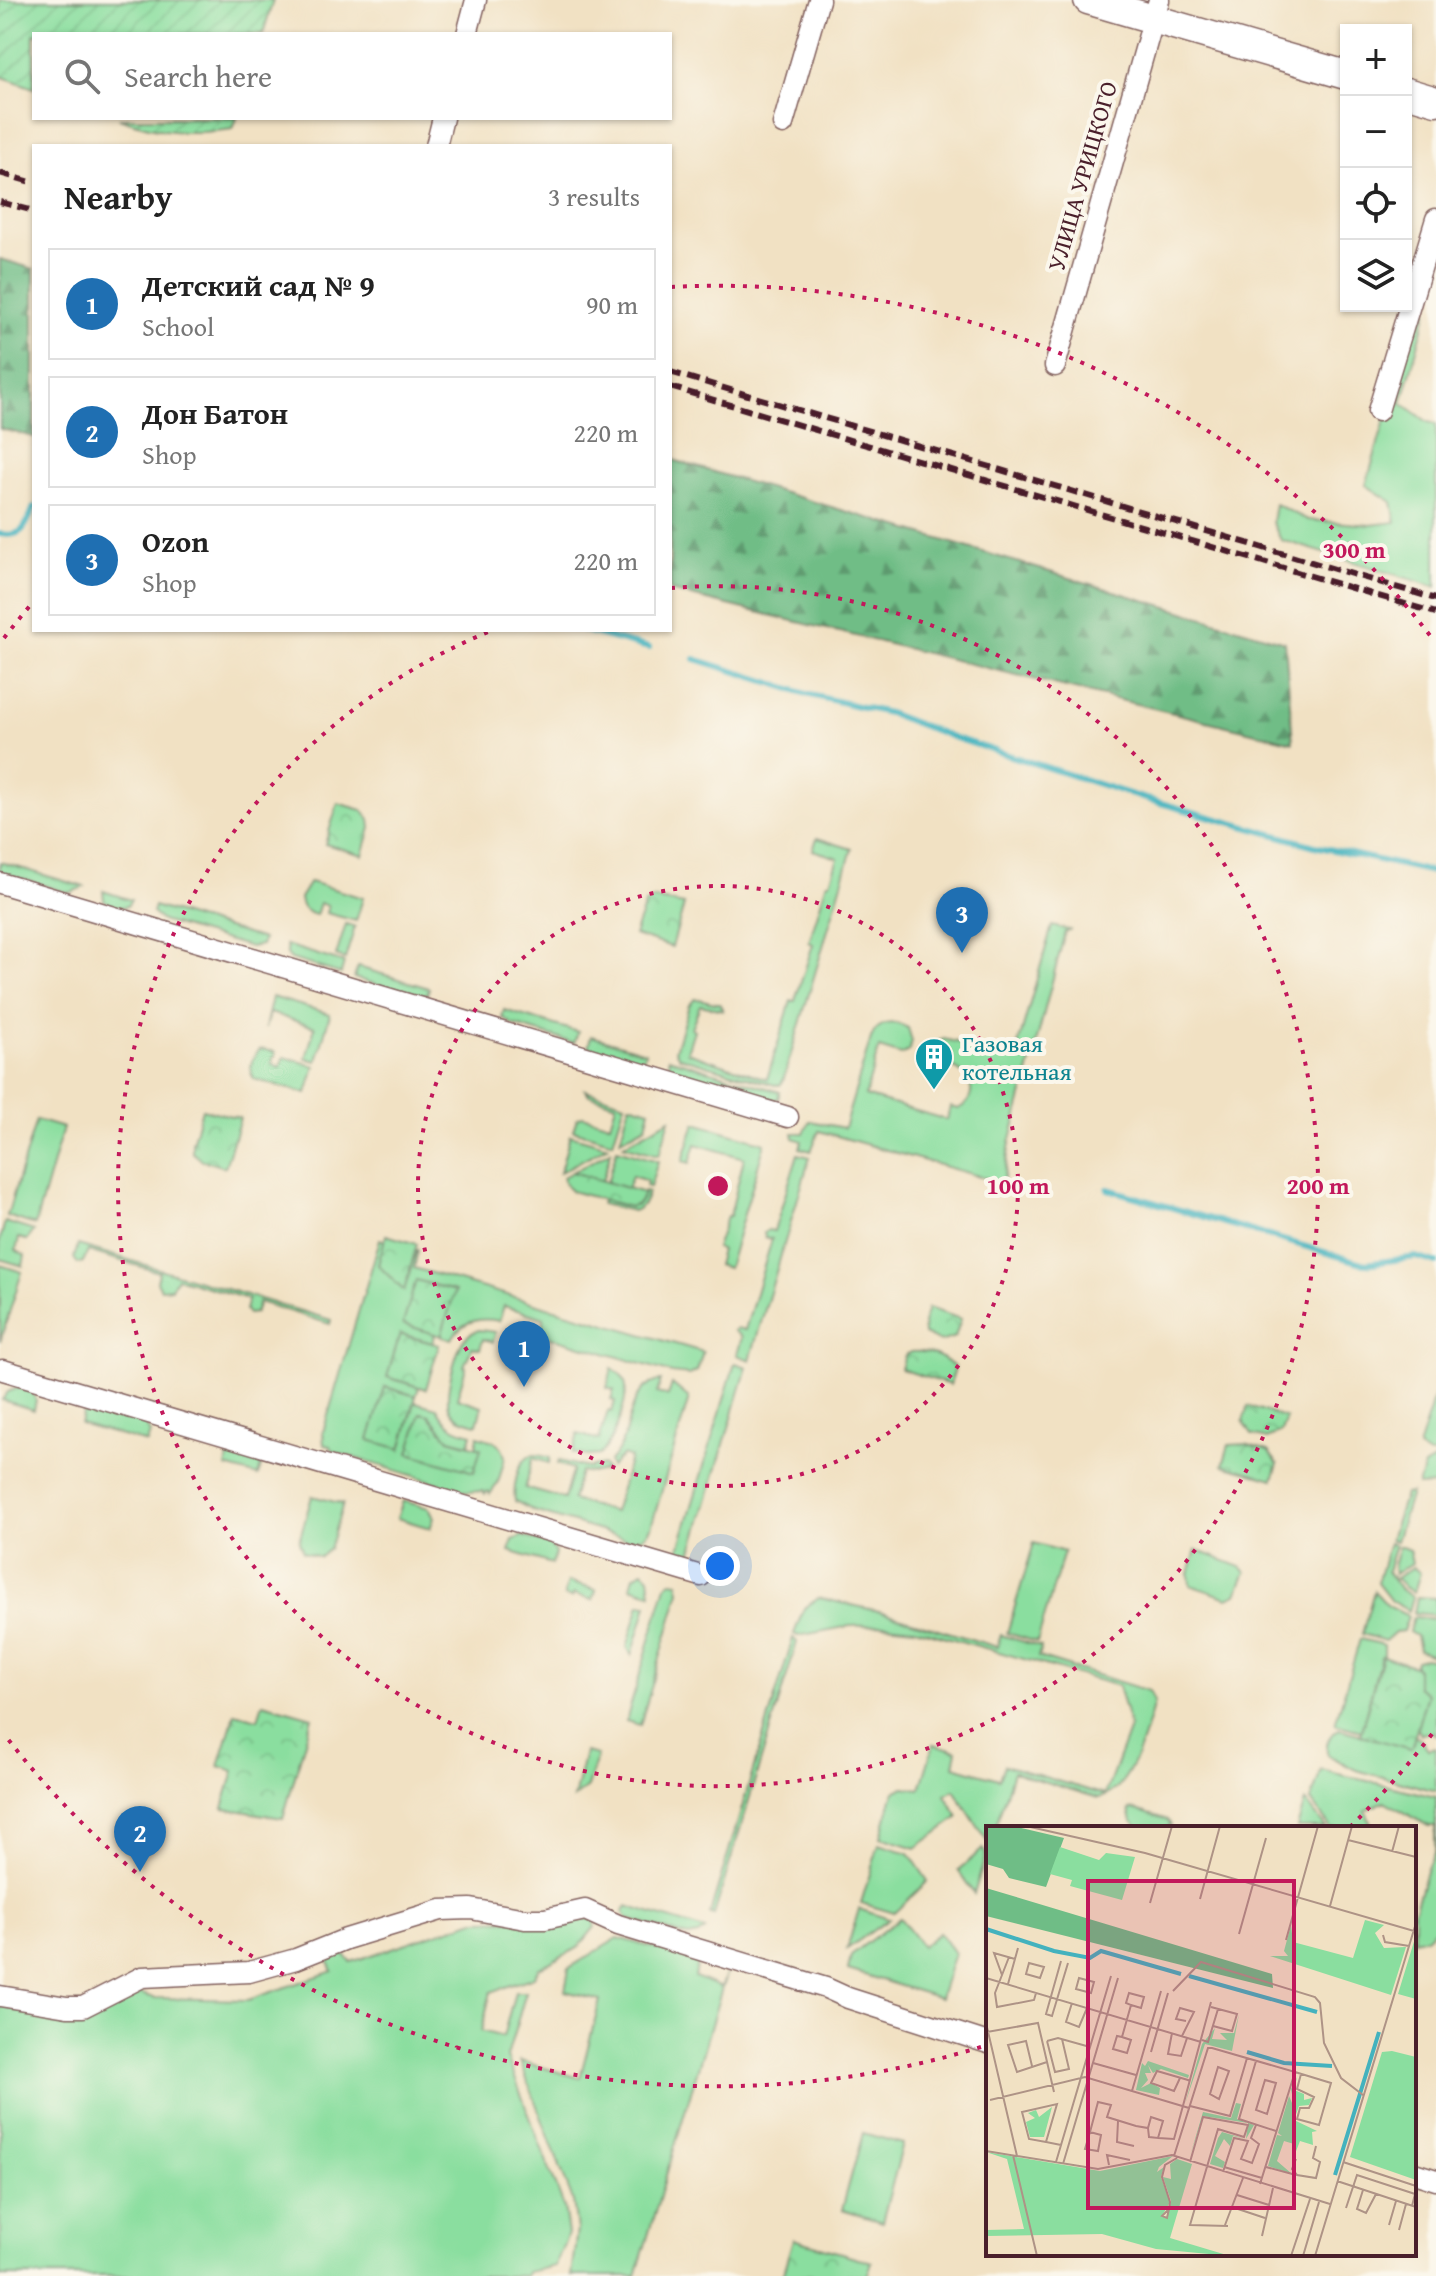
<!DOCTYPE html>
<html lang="en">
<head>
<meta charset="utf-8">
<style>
  :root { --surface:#fff; --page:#f2f2f2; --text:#222; --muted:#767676; --line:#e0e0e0; --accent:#1f6fb2 }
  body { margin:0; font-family:"Gentium Book Plus",serif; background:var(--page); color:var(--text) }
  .controls { position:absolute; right:24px; top:24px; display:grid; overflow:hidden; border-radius:0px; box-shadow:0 2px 6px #0004 }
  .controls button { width:72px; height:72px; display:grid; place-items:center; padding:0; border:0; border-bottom:2px solid var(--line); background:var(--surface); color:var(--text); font:40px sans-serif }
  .you { position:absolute; left:720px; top:1566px; width:28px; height:28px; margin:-20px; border:6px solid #fff; border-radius:50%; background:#1a73e8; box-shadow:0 0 0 12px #1a73e833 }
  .badge { display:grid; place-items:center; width:52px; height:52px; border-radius:50%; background:var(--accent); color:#fff; font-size:26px; font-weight:700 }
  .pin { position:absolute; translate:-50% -66px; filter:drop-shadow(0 2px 4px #0008) }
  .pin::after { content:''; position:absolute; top:42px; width:28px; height:24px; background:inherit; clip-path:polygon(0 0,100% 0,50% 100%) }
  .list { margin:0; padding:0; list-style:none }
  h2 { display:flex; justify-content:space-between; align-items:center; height:104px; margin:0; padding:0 32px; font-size:34px }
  h2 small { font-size:26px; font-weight:400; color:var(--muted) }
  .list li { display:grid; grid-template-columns:52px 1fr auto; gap:24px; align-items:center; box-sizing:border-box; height:112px; margin:0 16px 16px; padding:0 16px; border:2px solid var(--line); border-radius:0px }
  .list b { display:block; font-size:30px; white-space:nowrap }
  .list p { margin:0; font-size:26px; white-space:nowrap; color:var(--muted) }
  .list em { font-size:26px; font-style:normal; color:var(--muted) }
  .icon { flex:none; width:44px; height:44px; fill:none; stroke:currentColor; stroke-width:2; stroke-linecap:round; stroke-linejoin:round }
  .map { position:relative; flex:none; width:1436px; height:2276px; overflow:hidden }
  .search { position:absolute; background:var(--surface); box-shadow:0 2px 6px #0004; left:32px; top:32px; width:640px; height:88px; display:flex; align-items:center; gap:20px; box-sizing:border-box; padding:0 28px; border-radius:0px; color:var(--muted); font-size:30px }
  .panel { position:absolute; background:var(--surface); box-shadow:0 2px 6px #0004; left:32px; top:144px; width:640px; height:488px; border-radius:0px }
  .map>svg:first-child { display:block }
</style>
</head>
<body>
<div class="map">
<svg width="1436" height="2276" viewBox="0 0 1436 2276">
  <defs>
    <pattern id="forest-firs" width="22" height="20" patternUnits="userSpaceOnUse" patternTransform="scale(2)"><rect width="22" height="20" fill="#6fbd86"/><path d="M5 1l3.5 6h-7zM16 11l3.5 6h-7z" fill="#5d996e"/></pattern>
    <pattern id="park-crowns" width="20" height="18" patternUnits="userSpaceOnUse" patternTransform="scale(2)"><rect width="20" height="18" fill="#8ade9f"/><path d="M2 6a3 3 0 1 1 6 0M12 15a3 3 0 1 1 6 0" fill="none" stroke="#79be89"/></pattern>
    <pattern id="garden-furrows" width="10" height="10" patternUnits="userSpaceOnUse" patternTransform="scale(2)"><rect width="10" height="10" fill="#8ade9f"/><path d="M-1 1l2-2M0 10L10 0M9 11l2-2" fill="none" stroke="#79be89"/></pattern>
  </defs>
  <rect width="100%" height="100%" fill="#fbf7ec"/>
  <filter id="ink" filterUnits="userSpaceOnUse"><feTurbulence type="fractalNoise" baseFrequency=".0125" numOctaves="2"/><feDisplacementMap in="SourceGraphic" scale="16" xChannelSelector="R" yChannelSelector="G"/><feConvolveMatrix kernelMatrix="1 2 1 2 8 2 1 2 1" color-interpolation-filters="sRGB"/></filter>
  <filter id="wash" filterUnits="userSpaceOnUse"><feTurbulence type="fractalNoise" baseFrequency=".006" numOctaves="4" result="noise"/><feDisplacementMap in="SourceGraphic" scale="32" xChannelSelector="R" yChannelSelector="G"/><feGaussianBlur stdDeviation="1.8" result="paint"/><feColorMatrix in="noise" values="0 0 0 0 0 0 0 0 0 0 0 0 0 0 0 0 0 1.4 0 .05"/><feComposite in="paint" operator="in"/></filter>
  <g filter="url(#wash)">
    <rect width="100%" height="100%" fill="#f1e1c3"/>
    <!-- grass -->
    <path fill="#8ade9f" stroke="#6a7e65" stroke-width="2" d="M1419 305 1428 310 1402 403 1428 422 1436 424V587L1281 540 1272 522 1275 504 1308 520 1371 525 1396 522 1392 502 1366 485Z
      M817 838 852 849 783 1081 780 1085H775L679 1057 675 1050 689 1005 695 999C706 999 712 1004 719 1003L723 1010 700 1005 691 1028 694 1030 687 1052 767 1079 791 1001H795L813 944 809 942 827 882H830L838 858 813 850Z
      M0 862 84 887 69 893 0 872Z
      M310 882 363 898 356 921 326 913 328 906 320 903 316 915C306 912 301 909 300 898Z
      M103 891 131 900 127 906 117 908 104 900Z
      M154 906 263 939 261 945 250 947 162 921 152 913Z
      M346 924 355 927 345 959 336 956Z
      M1052 926 1069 930 1065 932 1010 1143 1003 1183 819 1131 811 1151 800 1148 802 1141 794 1138 793 1133H804L810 1121 844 1128 871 1038C878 1021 893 1020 908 1028L912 1041 909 1051 901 1055 879 1048 865 1096 947 1120 950 1107 958 1109C967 1104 972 1099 971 1088 967 1066 941 1064 922 1059L928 1045 944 1039 1015 1056Z
      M286 945 344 963 341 974 291 959 287 954Z
      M358 967 429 988 427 994 415 996 354 978Z
      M272 997 330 1014 317 1061 306 1058 315 1027 270 1013 265 1028Z
      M504 1010 578 1032 574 1043 513 1025 502 1017Z
      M591 1036 645 1052 643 1060 637 1061 588 1047Z
      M261 1049 276 1052 272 1064 281 1067 284 1057 315 1066 307 1094 253 1079C249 1069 251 1055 261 1049Z
      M668 1058 780 1092 778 1099 767 1101 677 1074 669 1066Z
      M585 1090 625 1103 613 1142 573 1130 577 1118 583 1116 610 1124 616 1104 589 1095Z
      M630 1104 650 1110 646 1126 620 1140Z
      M670 1119 659 1155 623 1145Z
      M36 1120 63 1128 35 1225 7 1216Z
      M695 1123 765 1143 728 1268 717 1265 721 1250 716 1248 727 1216H730L744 1158 696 1144 690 1163 683 1161Z
      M570 1135 608 1146 560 1172Z
      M617 1149 658 1161 650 1187 646 1186 647 1181 632 1176 627 1189 607 1183Z
      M611 1151 602 1181 572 1172Z
      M798 1154 810 1157 750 1360 737 1355 742 1337 734 1331 737 1328 745 1330 772 1239 765 1237 764 1233 768 1230 774 1231Z
      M644 1191 648 1192C645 1202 643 1207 633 1211L601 1204 602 1200 625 1206H635L641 1199Z
      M5 1222 34 1231 27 1240 19 1238 16 1250 25 1256 23 1266 0 1259V1240Z
      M380 1239 385 1241 378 1265 404 1290 416 1250H418L414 1268 703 1352 697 1371 689 1375 672 1373 541 1334 544 1318 504 1306 499 1321C479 1317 462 1320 452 1339L441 1336 454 1292 403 1324 435 1334 433 1343 400 1334 388 1377 419 1387 416 1396 385 1387 401 1449 415 1402 437 1408C445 1424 455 1430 472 1434L469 1444 449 1439 429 1415 410 1453 481 1448 476 1446 478 1436C491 1440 502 1442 505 1457L498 1483 490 1494 488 1491 485 1494 483 1491 468 1492 335 1452 330 1446 324 1445 323 1432Z
      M78 1245 331 1320 330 1324 259 1302 255 1313 248 1314 245 1310 248 1299 177 1278 171 1288 161 1289 157 1282 159 1272 88 1251 83 1262 78 1264 74 1258Z
      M0 1265 22 1272 0 1342Z
      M479 1330 496 1332 493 1342 483 1339 480 1349 472 1347 464 1366 466 1367 457 1398 482 1406 477 1424C466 1421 455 1419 450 1409 443 1396 456 1353 463 1341 467 1335 472 1332 479 1330Z
      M735 1363 747 1367 692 1551 690 1555 681 1559 678 1552Z
      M612 1368C618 1372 623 1375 625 1382 630 1397 612 1446 599 1455L587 1456 573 1453 578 1434 599 1440 608 1411 612 1412 615 1401 611 1400 614 1390 607 1388Z
      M661 1381 657 1393 668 1396 672 1384 689 1398 651 1527 646 1535 633 1541 534 1511 515 1501C513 1489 517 1462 529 1456 535 1454 544 1456 550 1458L549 1463 533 1458 525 1488 564 1499 573 1469 558 1464 559 1461 588 1468 603 1465 606 1470 596 1473 580 1472 572 1500 614 1512 630 1458 623 1455 611 1467 609 1462C635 1440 622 1386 661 1381Z
      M17 1388 31 1390 36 1400 34 1410 2 1400 8 1392Z
      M1436 1390V1453L1429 1455 1418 1448Z
      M93 1408 145 1424 150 1433 147 1443 80 1424 83 1413Z
      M238 1452 263 1459 258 1476 226 1467 228 1457Z
      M1436 1459V1485L1418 1486 1424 1466Z
      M1411 1493 1396 1541 1390 1539 1405 1494Z
      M312 1496 343 1504 329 1549 320 1557 303 1552 299 1541Z
      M403 1501 429 1508 434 1518 430 1528 397 1518Z
      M522 1536 550 1544 555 1553 552 1564 509 1551 513 1540Z
      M1034 1543 1064 1552 1037 1642 1007 1633Z
      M1389 1543 1395 1545 1387 1571 1400 1589 1413 1597 1409 1611 1391 1601 1377 1583Z
      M1399 1546 1409 1550 1412 1563 1394 1574 1393 1566Z
      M1196 1550 1241 1567 1246 1572 1237 1594 1228 1598 1190 1585 1189 1574Z
      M1413 1567 1420 1573 1414 1592 1404 1587 1396 1578Z
      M643 1571 649 1577 651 1593 631 1587 634 1576Z
      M671 1581 678 1582 680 1591 640 1725 626 1721 666 1586Z
      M568 1582 596 1590 593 1600 574 1594 572 1598 564 1596Z
      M1374 1591 1388 1606 1408 1616 1403 1631 1395 1632 1385 1641 1362 1634Z
      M1417 1597 1436 1598V1615L1414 1613Z
      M819 1598 879 1611 997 1647 1001 1635 1041 1647 1038 1657 1149 1691 1154 1702C1147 1729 1130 1794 1098 1798L1013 1772 995 1828H988V1842L954 1790 945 1795 959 1817 916 1848 881 1837 894 1792 904 1787 920 1789 934 1744 957 1751 954 1766 999 1779 1004 1765 1105 1795 1130 1728 1118 1686 915 1628 886 1625 850 1626 798 1636 794 1634 804 1608Z
      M640 1604 647 1605 632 1655 627 1647Z
      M1413 1617 1436 1619V1656L1419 1650 1416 1636 1409 1632Z
      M793 1638 797 1642 714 1915 710 1914Z
      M1360 1639 1384 1645V1657H1381L1361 1731 1335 1724Z
      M1424 1658 1436 1660V1735L1432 1732 1421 1734 1417 1728 1427 1694 1417 1687V1667L1414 1666 1416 1660Z
      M1339 1729 1411 1748 1415 1736 1421 1739 1428 1749 1436 1747V1791L1356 1770 1328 1755C1324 1745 1330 1733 1339 1729Z
      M585 1752 597 1755 587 1787 574 1798Z
      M1321 1770 1436 1797V1928L1426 1937 1414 1940V1911L1427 1868 1435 1851V1826H1429L1384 1801 1366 1811 1370 1822 1369 1828H1331L1311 1801Z
      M1305 1801 1326 1828H1297Z
      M1133 1809 1168 1820 1171 1825 1166 1828H1139L1132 1821 1129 1810Z
      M879 1844 909 1853 928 1881 894 1913 861 1903Z
      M983 1849 986 1855 974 1894 958 1870Z
      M627 1906 705 1930 698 1935 688 1937 628 1919 623 1912Z
      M859 1909 889 1919 847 1949Z
      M589 1918 595 1921V1927L578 1948 539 1968 534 1977 491 1992 481 2031 503 2037 515 1992H526L507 2057 564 2207 568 2234 555 2266 527 2272 526 2276H0V2006L83 2019 137 1985 141 1994 155 1998 248 2000 333 1971 327 1958 332 1952 340 1950 351 1962 475 1920Z
      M900 1918 922 1946 939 1933 954 1953 940 1998 848 1970 851 1955Z
      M618 1938 698 1960 695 1977 721 1988 727 1971 636 2276H571L577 2230 573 2201 520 2061 580 2078 600 2000 565 1991 569 1968Z
      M863 2133 903 2144 882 2222 842 2210Z"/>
    <!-- forest -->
    <path fill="url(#forest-firs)" stroke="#5c6e58" stroke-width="2" d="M0 259 34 269V437L0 429Z
      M670 459 1285 642 1293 742 670 591Z"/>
    <!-- park -->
    <path fill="url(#park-crowns)" stroke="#6a7e65" stroke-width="2" d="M338 803 362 810 370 819 371 828 363 855 325 844Z
      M654 899 684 905 672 947 634 935 645 904Z
      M202 1109 240 1118 225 1167 202 1160 192 1152V1143Z
      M572 1172 644 1193C641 1201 638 1205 630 1207L571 1191 565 1184 563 1177Z
      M386 1235 417 1244 404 1291 378 1265Z
      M416 1280 455 1291 441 1336 403 1324Z
      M928 1308 961 1319 955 1337 940 1342 924 1334 923 1323Z
      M400 1334 439 1345 426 1389 387 1377Z
      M911 1352C930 1351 941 1355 955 1368L950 1385 901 1369 905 1355Z
      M385 1387 416 1396 401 1449 369 1440Z
      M1248 1406 1286 1418 1281 1432 1267 1439 1252 1435 1243 1421Z
      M421 1413 429 1415 449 1439 481 1448 474 1472 409 1453Z
      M1246 1444 1268 1451 1278 1464 1273 1479 1223 1465 1229 1445Z
      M1382 1656 1417 1667V1687L1427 1694 1411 1749 1360 1735Z
      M263 1703 312 1717 283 1818 223 1808 234 1771 219 1766 235 1713 258 1719Z
      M793 2239 872 2262 867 2276H782Z"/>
    <!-- garden -->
    <path fill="url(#garden-furrows)" stroke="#6a7e65" stroke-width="2" d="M0 0H273L263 34H34V88L0 76Z
      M119 118H237L233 129C190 135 160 133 119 118Z"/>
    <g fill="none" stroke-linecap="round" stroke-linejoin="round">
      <!-- stream -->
      <path stroke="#43b2be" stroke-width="6" d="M0 534C24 538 26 526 34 507
        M582 630 649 648
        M695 659 810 695 888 713 955 738 1139 797 1315 846 1436 873
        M1108 1189 1365 1264 1416 1257 1436 1263"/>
    </g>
  </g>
  <g filter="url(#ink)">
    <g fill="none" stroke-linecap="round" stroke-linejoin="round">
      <!-- street casing -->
      <g stroke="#846360" stroke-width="23">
        <path id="street" d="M467 34 476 0
          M783 124 819 0
          M436 146 443 118
          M1055 366 1159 0
          M1378 411 1436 219
          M0 883 788 1117
          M3 1370 701 1576
          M0 1996 67 2007H83L142 1977 249 1972 296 1959 346 1939 441 1910 471 1909 525 1919H545L585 1910 618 1925 826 1988 848 1998 988 2043
          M1414 2173 1436 2180"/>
      </g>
      <!-- secondary casing -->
      <g stroke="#846360" stroke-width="31">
        <path id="secondary" d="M1088 0 1346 75
          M1406 92 1436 101"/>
      </g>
      <!-- street -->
      <use href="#street" stroke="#fff" stroke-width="20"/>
      <!-- secondary -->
      <use href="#secondary" stroke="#fff" stroke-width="28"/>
      <!-- rail -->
      <path stroke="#4a1f2b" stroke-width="6" stroke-dasharray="12 6" stroke-linecap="butt" d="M0 173 34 183
        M0 202 34 211
        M670 372 1436 599
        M670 387 1436 613"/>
    </g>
  </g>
  <!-- distance rings -->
  <g fill="none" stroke="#c2185b" stroke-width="4" stroke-dasharray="4 8">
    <circle cx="718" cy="1186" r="300"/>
    <path d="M671 588A600 600 0 1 1 488 632"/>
    <path d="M1432 1734A900 900 0 0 1 1349 1828M981 2047A900 900 0 0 1 4 1734M4 638A900 900 0 0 1 34 601M671 287A900 900 0 0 1 1432 638"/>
  </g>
  <!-- icons -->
  <defs>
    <g id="building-pin" transform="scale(2)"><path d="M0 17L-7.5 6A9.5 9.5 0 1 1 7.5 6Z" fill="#0f9aa8" stroke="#fbf7ec"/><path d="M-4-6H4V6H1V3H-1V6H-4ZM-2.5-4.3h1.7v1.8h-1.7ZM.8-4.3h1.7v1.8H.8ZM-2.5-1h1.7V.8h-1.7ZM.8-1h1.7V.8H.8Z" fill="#fff"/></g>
  </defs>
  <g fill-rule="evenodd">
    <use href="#building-pin" x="934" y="1057"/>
  </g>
  <g text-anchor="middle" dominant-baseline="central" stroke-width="8" stroke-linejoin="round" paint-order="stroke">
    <!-- street labels -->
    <g font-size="24" fill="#4a1f2b" stroke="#fbf7ec">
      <text transform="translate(1082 176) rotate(-74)">УЛИЦА УРИЦКОГО</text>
    </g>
    <!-- culture labels -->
    <g font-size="24" fill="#0d838f" stroke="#fbf7ec" text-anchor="start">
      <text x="962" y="1043">Газовая<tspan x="962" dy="28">котельная</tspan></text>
    </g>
  </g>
  <!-- overview -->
  <g transform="translate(986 1826)">
    <rect width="430" height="430" fill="#f1e1c3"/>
    <path d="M379 94 398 99 389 107 398 122 420 121 405 169 284 130H302L298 125 305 99 307 116 367 132ZM430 109V173L412 168ZM253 188 246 225 219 218 199 278 216 218 229 202 226 213 241 214 234 207H248ZM406 225 430 231V354L364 331 396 226ZM162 235 203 249 202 252 175 243 167 247 162 239 165 247H159L162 254 155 262 165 257 174 262 173 269 150 264 156 237 159 240ZM311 251 308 264 318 268V274L326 272 323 279 313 280 308 294 331 305 326 306 327 319 314 315 307 333 308 318 298 315 291 335 306 348 282 340 291 309 296 310 292 307 303 270 309 284 305 263ZM250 277 255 278 251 293 268 299 260 313 247 310 244 320 238 313 229 330 239 336 237 342 224 338 232 312 236 306 260 313 262 297 217 290 204 330 217 286 245 292ZM66 281 58 311H44L40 296 49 292 42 287 50 284 53 291ZM0 326 114 345 187 330 173 341 171 346 178 341 175 351 184 376 176 390 181 392 185 375 177 351 185 353 184 338 191 333 206 338 184 412 244 430 170 423 116 408 0 410V404L38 403 21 333Z" fill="#8ade9f"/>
    <path d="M0 0H27L78 12 60 61 23 52 17 43 0 38ZM0 62 286 148 287 162 0 90Z" fill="#6fbd86"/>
    <path d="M74 21 113 34 120 27 149 31 136 74 84 60 86 54 64 48Z" fill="#8ade9f"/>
    <path fill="none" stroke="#43b2be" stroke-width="4" d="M0 103 68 125 104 132 115 125 195 148M203 150 331 186M261 226 298 237 346 240M349 349 393 206"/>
    <path fill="none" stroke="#ae9386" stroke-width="2" d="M40 0 159 27 428 105M362 14 430 31M406 26 413 0M214 73 234 0M164 77 186 0M344 80 366 0M253 108 280 12M397 109 399 116 423 120M300 114 332 0M23 131 9 167 11 181 48 174 50 167M75 135 60 188 66 190 82 137M43 137 58 141 54 152 40 148ZM16 149 8 127 29 133M0 152 215 216M93 152 108 156 105 167 90 163ZM22 158 32 122M187 165 215 136 329 171 334 177 338 217 355 252 377 269M86 177 80 196 93 201 101 182M225 181 251 188 246 205 227 200M0 197 31 330M1 206 52 197 68 266M186 207 182 228 195 230 201 212M196 210 208 186 194 182 190 193 200 195M136 211 131 210 127 223 141 227 145 214 136 211 145 179 140 177 143 167 158 171 155 182 145 179M216 214 222 216 232 183M61 215 69 246 83 243 76 213M61 215 72 212 104 221M165 226 182 167M270 235 253 293 290 305M107 237 150 249M46 240 40 215 22 219 31 246 61 236M232 241 243 245 233 273 224 268ZM194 252 188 265 165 257 171 245 202 254 204 255M279 254 290 257 281 288 270 284ZM146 265 175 165M4 274 99 251 203 282M204 280 244 290 261 232M132 295 131 316 148 320M104 306 99 323 112 325 115 309 104 306 112 276 125 279 121 291 150 300 162 302 165 291 177 295 172 312 163 311 162 302M172 312 188 313 225 176M60 316 43 313 36 286 71 278 60 316 75 319M0 325 112 343 186 329 344 378M27 329 51 430M188 330 222 222H226L309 246 345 257 333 299 311 293 314 282H323L328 271 311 263 315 248M310 333 306 343 311 349 330 352 334 336 327 332 330 320M70 336 125 150M204 336 217 291 262 299 258 311 232 303 204 399 242 400M357 336 430 360M77 338 132 152M123 339 121 329 144 334M238 341 276 352M280 341 310 349M237 346 248 312 262 315 255 333 266 337 273 318 265 312 270 299M351 355 430 381M274 358 309 246M377 364 371 383 380 387 390 368M251 369 283 379M246 381 279 392M360 382 371 349 429 368 426 380M183 383 176 390 181 392 183 383 184 376 176 351 179 339 191 332M239 399 257 352M403 399 410 375M413 404 420 378M276 410 287 362M305 430 324 373M317 430 333 376M329 430 430 97"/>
    <path fill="#c2185b" fill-opacity="0.15" stroke="#c2185b" stroke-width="4" d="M102 55H308V382H102Z"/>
    <rect width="430" height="430" fill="none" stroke="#4a1f2b" stroke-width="4"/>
  </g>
  <circle cx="718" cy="1186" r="12" fill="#c2185b" stroke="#fbf7ec" stroke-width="4"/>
  <g font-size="24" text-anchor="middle" font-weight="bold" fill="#c2185b" stroke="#fbf7ec" stroke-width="8" stroke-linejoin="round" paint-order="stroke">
    <text x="1354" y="558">300 m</text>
    <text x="1018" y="1194">100 m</text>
    <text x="1318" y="1194">200 m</text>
  </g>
</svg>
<div class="controls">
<button>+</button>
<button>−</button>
<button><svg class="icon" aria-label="locate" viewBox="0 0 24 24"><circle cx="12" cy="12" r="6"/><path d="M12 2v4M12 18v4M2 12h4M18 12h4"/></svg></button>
<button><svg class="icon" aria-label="layers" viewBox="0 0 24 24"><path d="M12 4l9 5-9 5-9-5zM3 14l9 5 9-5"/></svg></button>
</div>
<div class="you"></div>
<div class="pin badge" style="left:524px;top:1387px">1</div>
<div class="pin badge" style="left:140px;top:1872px">2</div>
<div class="pin badge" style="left:962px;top:953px">3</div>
<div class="search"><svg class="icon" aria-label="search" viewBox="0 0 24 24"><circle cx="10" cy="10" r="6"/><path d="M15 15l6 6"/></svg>Search here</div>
<section class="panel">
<h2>Nearby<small>3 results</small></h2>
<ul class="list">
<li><span class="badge">1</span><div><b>Детский сад № 9</b><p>School</p></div><em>90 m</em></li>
<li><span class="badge">2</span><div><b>Дон Батон</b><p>Shop</p></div><em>220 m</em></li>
<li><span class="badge">3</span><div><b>Ozon</b><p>Shop</p></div><em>220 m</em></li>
</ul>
</section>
</div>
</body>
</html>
